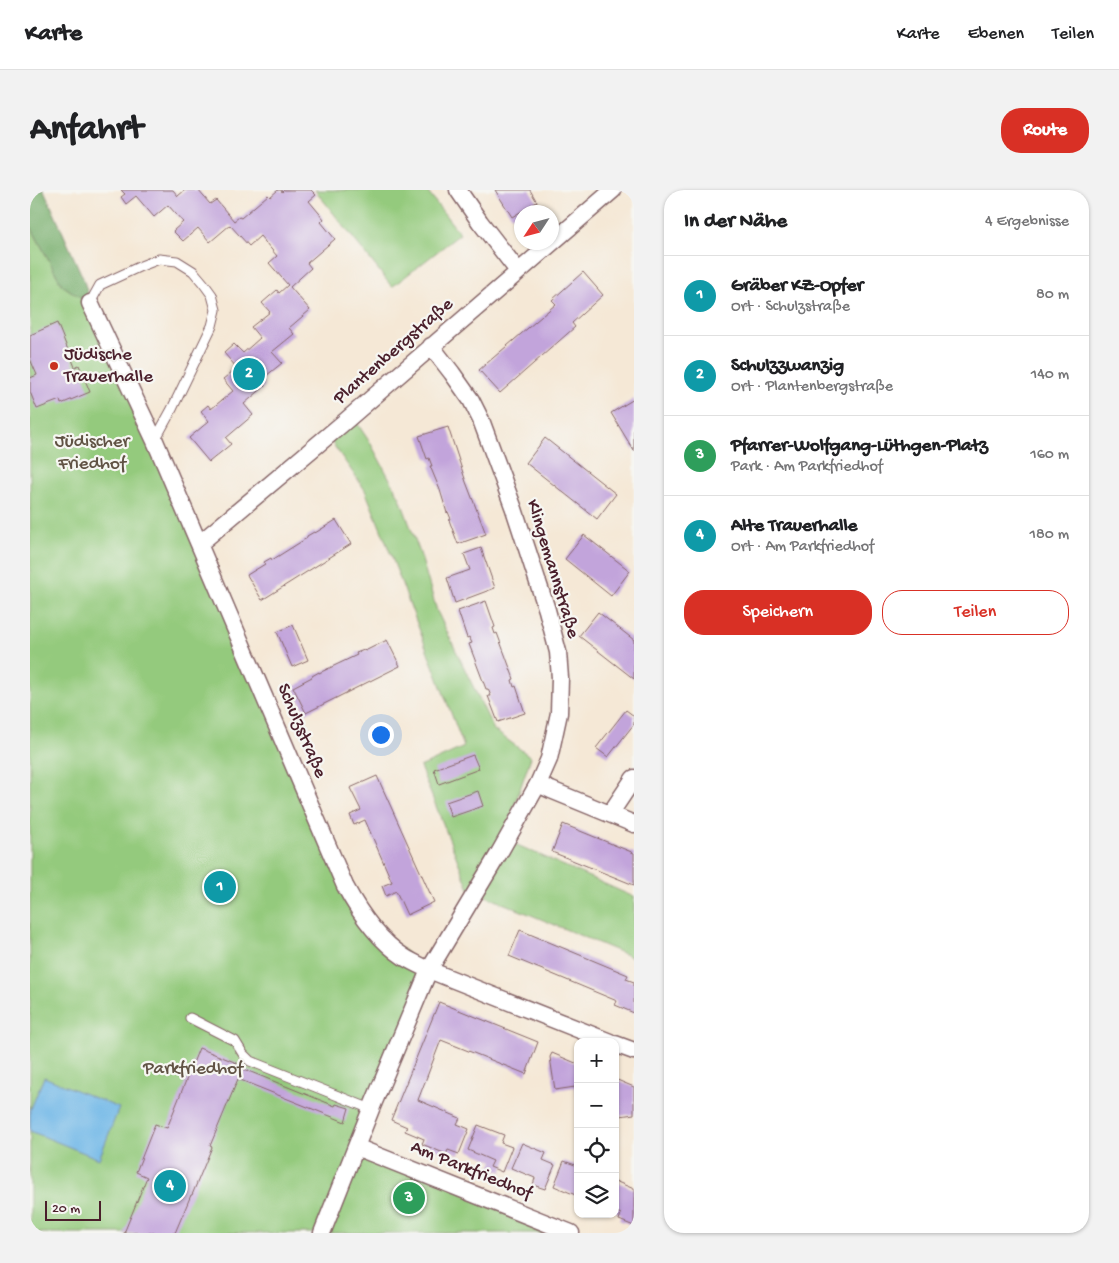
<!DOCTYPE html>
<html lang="de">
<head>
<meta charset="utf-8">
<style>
  :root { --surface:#fff; --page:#f2f2f2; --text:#202124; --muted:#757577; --line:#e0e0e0; --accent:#d93025 }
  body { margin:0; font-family:"Gochi Hand",sans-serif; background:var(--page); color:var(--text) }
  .controls { position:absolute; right:15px; bottom:15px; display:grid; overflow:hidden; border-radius:10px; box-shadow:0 1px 4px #0004 }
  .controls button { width:45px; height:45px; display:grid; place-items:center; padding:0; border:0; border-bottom:1px solid var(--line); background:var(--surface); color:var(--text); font:25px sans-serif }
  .compass { position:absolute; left:484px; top:15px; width:45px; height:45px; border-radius:50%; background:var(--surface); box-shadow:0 1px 4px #0004; rotate:234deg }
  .scale { position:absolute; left:15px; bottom:12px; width:56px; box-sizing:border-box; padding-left:5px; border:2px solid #4a1f2b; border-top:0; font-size:14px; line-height:18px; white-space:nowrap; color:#4a1f2b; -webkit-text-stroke:4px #f6f6f2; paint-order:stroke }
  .you { position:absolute; left:350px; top:544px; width:18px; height:18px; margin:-12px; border:4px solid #fff; border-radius:50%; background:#1a73e8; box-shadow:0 0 0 8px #1a73e833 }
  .badge { display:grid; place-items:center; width:32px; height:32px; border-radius:50%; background:var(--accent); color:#fff; font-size:16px; font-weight:700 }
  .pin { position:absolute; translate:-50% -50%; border:2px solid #fff; box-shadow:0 1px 5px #0006 }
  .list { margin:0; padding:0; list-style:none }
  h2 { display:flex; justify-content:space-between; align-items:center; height:65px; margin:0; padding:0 20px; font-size:21px }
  h2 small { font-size:16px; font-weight:400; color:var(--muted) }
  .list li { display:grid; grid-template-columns:32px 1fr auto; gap:15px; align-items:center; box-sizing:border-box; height:80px; padding:0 20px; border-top:1px solid var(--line) }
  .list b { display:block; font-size:19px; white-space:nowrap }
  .list p { margin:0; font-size:16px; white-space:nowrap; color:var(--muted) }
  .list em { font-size:16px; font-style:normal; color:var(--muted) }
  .actions { display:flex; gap:10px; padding:15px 20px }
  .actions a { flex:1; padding:11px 0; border:1px solid var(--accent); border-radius:20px; text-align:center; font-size:18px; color:var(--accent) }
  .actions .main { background:var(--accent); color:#fff }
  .icon { flex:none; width:28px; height:28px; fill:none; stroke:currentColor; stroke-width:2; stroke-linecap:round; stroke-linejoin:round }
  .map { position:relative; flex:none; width:604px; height:1043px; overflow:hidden; border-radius:20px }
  header { display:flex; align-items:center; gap:30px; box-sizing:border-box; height:70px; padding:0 25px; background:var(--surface); border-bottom:1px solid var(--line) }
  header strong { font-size:24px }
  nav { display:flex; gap:28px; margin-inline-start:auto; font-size:18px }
  .intro { display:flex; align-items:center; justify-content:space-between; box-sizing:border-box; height:120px; padding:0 30px }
  h1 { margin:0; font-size:35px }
  .button { padding:12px 22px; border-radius:20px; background:var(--accent); color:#fff; font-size:18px; font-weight:700 }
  main { display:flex; gap:30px; padding:0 30px }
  aside { flex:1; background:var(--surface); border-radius:20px; box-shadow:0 1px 4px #0004 }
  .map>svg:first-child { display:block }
</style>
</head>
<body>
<header>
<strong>Karte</strong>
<nav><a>Karte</a><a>Ebenen</a><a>Teilen</a></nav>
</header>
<div class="intro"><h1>Anfahrt</h1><a class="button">Route</a></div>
<main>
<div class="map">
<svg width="604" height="1043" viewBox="0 0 604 1043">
  <rect width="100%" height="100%" fill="#f6f6f2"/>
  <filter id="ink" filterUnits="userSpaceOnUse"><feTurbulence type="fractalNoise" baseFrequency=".02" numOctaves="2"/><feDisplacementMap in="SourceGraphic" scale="10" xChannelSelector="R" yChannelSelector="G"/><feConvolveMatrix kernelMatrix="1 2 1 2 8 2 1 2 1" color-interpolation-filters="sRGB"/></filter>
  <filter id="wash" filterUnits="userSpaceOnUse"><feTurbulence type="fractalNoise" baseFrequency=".0096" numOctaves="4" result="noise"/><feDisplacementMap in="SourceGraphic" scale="20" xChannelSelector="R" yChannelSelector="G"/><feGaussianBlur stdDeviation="1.12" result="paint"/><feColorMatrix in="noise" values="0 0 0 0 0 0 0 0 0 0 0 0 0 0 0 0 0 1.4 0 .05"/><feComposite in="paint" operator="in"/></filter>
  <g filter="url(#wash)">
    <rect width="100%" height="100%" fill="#f5e8d6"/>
    <!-- green -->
    <path fill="#94ca7d" stroke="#6f7454" d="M285 0H396L430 44 362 97Z
      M0 35 32 95 60 114 324 716 397 781 291 1043H0Z
      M323 227 341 254 370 308 390 363 407 421 464 540 501 567 478 634 485 654 604 707V768L439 699 412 631 390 577 434 557 356 352 335 300 298 247Z
      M326 958 539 1043H294Z"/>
    <!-- forest -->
    <path fill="#77ae6c" stroke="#60664c" d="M0 0H14L53 88 61 114H60L32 95 0 35Z"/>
    <!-- water -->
    <path fill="#70b7e7" stroke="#5d6b89" d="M14 887 89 918 69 969 0 941V921Z"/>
    <g id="blocks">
      <!-- building -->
      <path fill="#c2a4db" d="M91 0H143L148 6 155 0H168L180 14 186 10 204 31 209 27 211 28 238 5 240 7 248 0H251L252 2 254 0H281L286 5 279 11 294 29 291 32 305 49 277 73 281 78 260 97 280 120 259 138 264 144 242 162 252 173 231 190 235 196 214 214 223 225 196 248 201 254 179 272 159 248 179 231 171 221 178 215 181 219 203 201 193 189 207 178 194 163 204 154 213 163 230 148 221 137 240 122 232 113 247 100 249 103 258 95 239 73 247 66 230 46 219 56 200 35 180 52 168 38 153 51 143 41 153 32 138 15 124 27 106 6 96 14 91 7 95 4Z
        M465 0H500L507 12 482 27Z
        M553 82 573 105 542 133 545 137 470 203 449 180 526 114 522 110Z
        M27 133 45 177 49 175 60 202 31 214 30 210 7 219 0 202V188L7 185 0 169V145Z
        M604 209V261L581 223Z
        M418 237 436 292 456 344 428 354 419 330 421 329 418 322 417 323 410 300 400 276H402L399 268 397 269 389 246Z
        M515 248 586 304 567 329 496 273Z
        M306 330 321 354 232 410 217 385 235 374 234 372 241 368 242 370 277 348V346L284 342 285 343Z
        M554 345 600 381 581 406 535 369Z
        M451 358 465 398 425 413 417 388 440 380 434 364Z
        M456 411 465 437 463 438 465 444 467 443 484 489 482 490 484 497 486 496 495 523 468 532 458 506H461L458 499H456L439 454 442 453 439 447 437 448 428 421Z
        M568 422 604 450V489L549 446Z
        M263 435 278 470 262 477 247 442Z
        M357 450 370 476 276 523 263 497 282 487V486L289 482V483L327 465 326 463 334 460 335 461Z
        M596 520 604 526V534L578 567 566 558Z
        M443 565 449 579 409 594 404 579Z
        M347 586 404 712 377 725 366 701 356 706 352 696 362 692 335 630 324 635 320 625 331 620 320 598Z
        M448 601 453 616 421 627 416 612Z
        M533 634 604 663V695L522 662Z
        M490 740 598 785 596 789 604 792V823L585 815 587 811 479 766Z
        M409 812 508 852 496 884 411 850 388 910 430 928 427 934 439 939 429 964 418 960 416 964 392 954 394 949 375 941 377 937 361 930Z
        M169 858 207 873 206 876 305 916 306 914 319 918 315 932 208 889 180 956 182 957 162 1005H161L145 1043H94L117 987 106 982 125 934 137 938Z
        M522 863 548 874V908H547L545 897 525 900 520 867Z
        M585 889 604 897V924L590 926 588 915H585Z
        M448 935 474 945 471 953 482 957 472 982 460 977 463 971 438 960Z
        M492 953 516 963 513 970 525 975 515 999 503 995 505 988 481 978Z
        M534 971 548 976V1006L524 996Z
        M585 991 604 999V1036L589 1030 591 1024 585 1021Z"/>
    </g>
  </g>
  <g filter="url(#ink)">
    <use href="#blocks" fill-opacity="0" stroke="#866567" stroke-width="1"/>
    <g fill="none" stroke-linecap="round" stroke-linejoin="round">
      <!-- service casing -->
      <g stroke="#866567" stroke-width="11">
        <path id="service" d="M60 113 70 95 111 76 129 69 147 71 163 81 174 94 182 105 186 120 182 136 142 219 125 250
          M160 828 205 851 213 864 220 871 341 919"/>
      </g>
      <!-- minor casing -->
      <g stroke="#866567" stroke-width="19">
        <path id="minor" d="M428 0 450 32 488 81
          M60 113 125 251 315 696C330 724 348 750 374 767 382 772 391 776 399 780L580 852
          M169 354 312 234 583 0
          M508 594 521 600 604 634
          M580 624 604 588
          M585 854 604 861
          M326 957 541 1043
          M292 1043 341 919 399 780 468 665 508 594 519 569 529 523 530 488 528 462 517 420 484 319 451 230 441 210 422 183 401 156"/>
      </g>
      <!-- service -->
      <use href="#service" stroke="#fff" stroke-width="9"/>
      <!-- minor -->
      <use href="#minor" stroke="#fff" stroke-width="16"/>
    </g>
  </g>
  <!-- markers -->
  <circle fill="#c8321e" stroke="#f6f6f2" stroke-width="2" cx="24" cy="176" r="5"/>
  <g text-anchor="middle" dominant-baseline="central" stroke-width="4.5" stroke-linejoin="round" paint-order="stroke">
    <!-- street labels -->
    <g font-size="19" fill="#4a1f2b" stroke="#f6f6f2">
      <text transform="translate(364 162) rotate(-41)">Plantenbergstraße</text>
      <text transform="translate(522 379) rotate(73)">Klingemannstraße</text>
      <text transform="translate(271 541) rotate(67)">Schulzstraße</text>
      <text transform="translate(441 981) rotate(22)">Am Parkfriedhof</text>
    </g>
    <!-- poi labels -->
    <g font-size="19" fill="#4a1f2b" stroke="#f6f6f2" text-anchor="start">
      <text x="34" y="165">Jüdische<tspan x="34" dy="22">Trauerhalle</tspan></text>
    </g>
    <!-- park labels -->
    <g font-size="19" fill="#605244" stroke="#f6f6f2">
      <text x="62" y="252">Jüdischer<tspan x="62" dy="22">Friedhof</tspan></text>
      <text x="163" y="879">Parkfriedhof</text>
    </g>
  </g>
</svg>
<div class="controls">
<button>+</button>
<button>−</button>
<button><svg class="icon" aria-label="locate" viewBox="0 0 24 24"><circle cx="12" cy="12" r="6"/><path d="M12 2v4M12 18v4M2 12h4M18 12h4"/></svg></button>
<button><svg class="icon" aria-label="layers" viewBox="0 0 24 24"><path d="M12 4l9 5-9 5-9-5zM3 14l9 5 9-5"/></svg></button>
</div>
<svg class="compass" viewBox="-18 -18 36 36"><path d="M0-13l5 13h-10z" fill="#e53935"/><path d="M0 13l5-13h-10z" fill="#757577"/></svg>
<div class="scale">20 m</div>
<div class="you"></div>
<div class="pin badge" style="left:190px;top:697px;background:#0f9aa8">1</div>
<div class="pin badge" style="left:219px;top:184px;background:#0f9aa8">2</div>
<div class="pin badge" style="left:379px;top:1008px;background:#2e9e5b">3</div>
<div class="pin badge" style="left:140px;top:996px;background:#0f9aa8">4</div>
</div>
<aside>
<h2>In der Nähe<small>4 Ergebnisse</small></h2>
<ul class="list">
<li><span class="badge" style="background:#0f9aa8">1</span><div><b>Gräber KZ-Opfer</b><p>Ort · Schulzstraße</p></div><em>80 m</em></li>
<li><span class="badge" style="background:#0f9aa8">2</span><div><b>Schulzzwanzig</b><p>Ort · Plantenbergstraße</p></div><em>140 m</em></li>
<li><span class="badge" style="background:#2e9e5b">3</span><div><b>Pfarrer-Wolfgang-Lüthgen-Platz</b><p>Park · Am Parkfriedhof</p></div><em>160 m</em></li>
<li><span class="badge" style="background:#0f9aa8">4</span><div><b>Alte Trauerhalle</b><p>Ort · Am Parkfriedhof</p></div><em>180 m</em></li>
</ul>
<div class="actions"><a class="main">Speichern</a><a>Teilen</a></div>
</aside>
</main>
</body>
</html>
